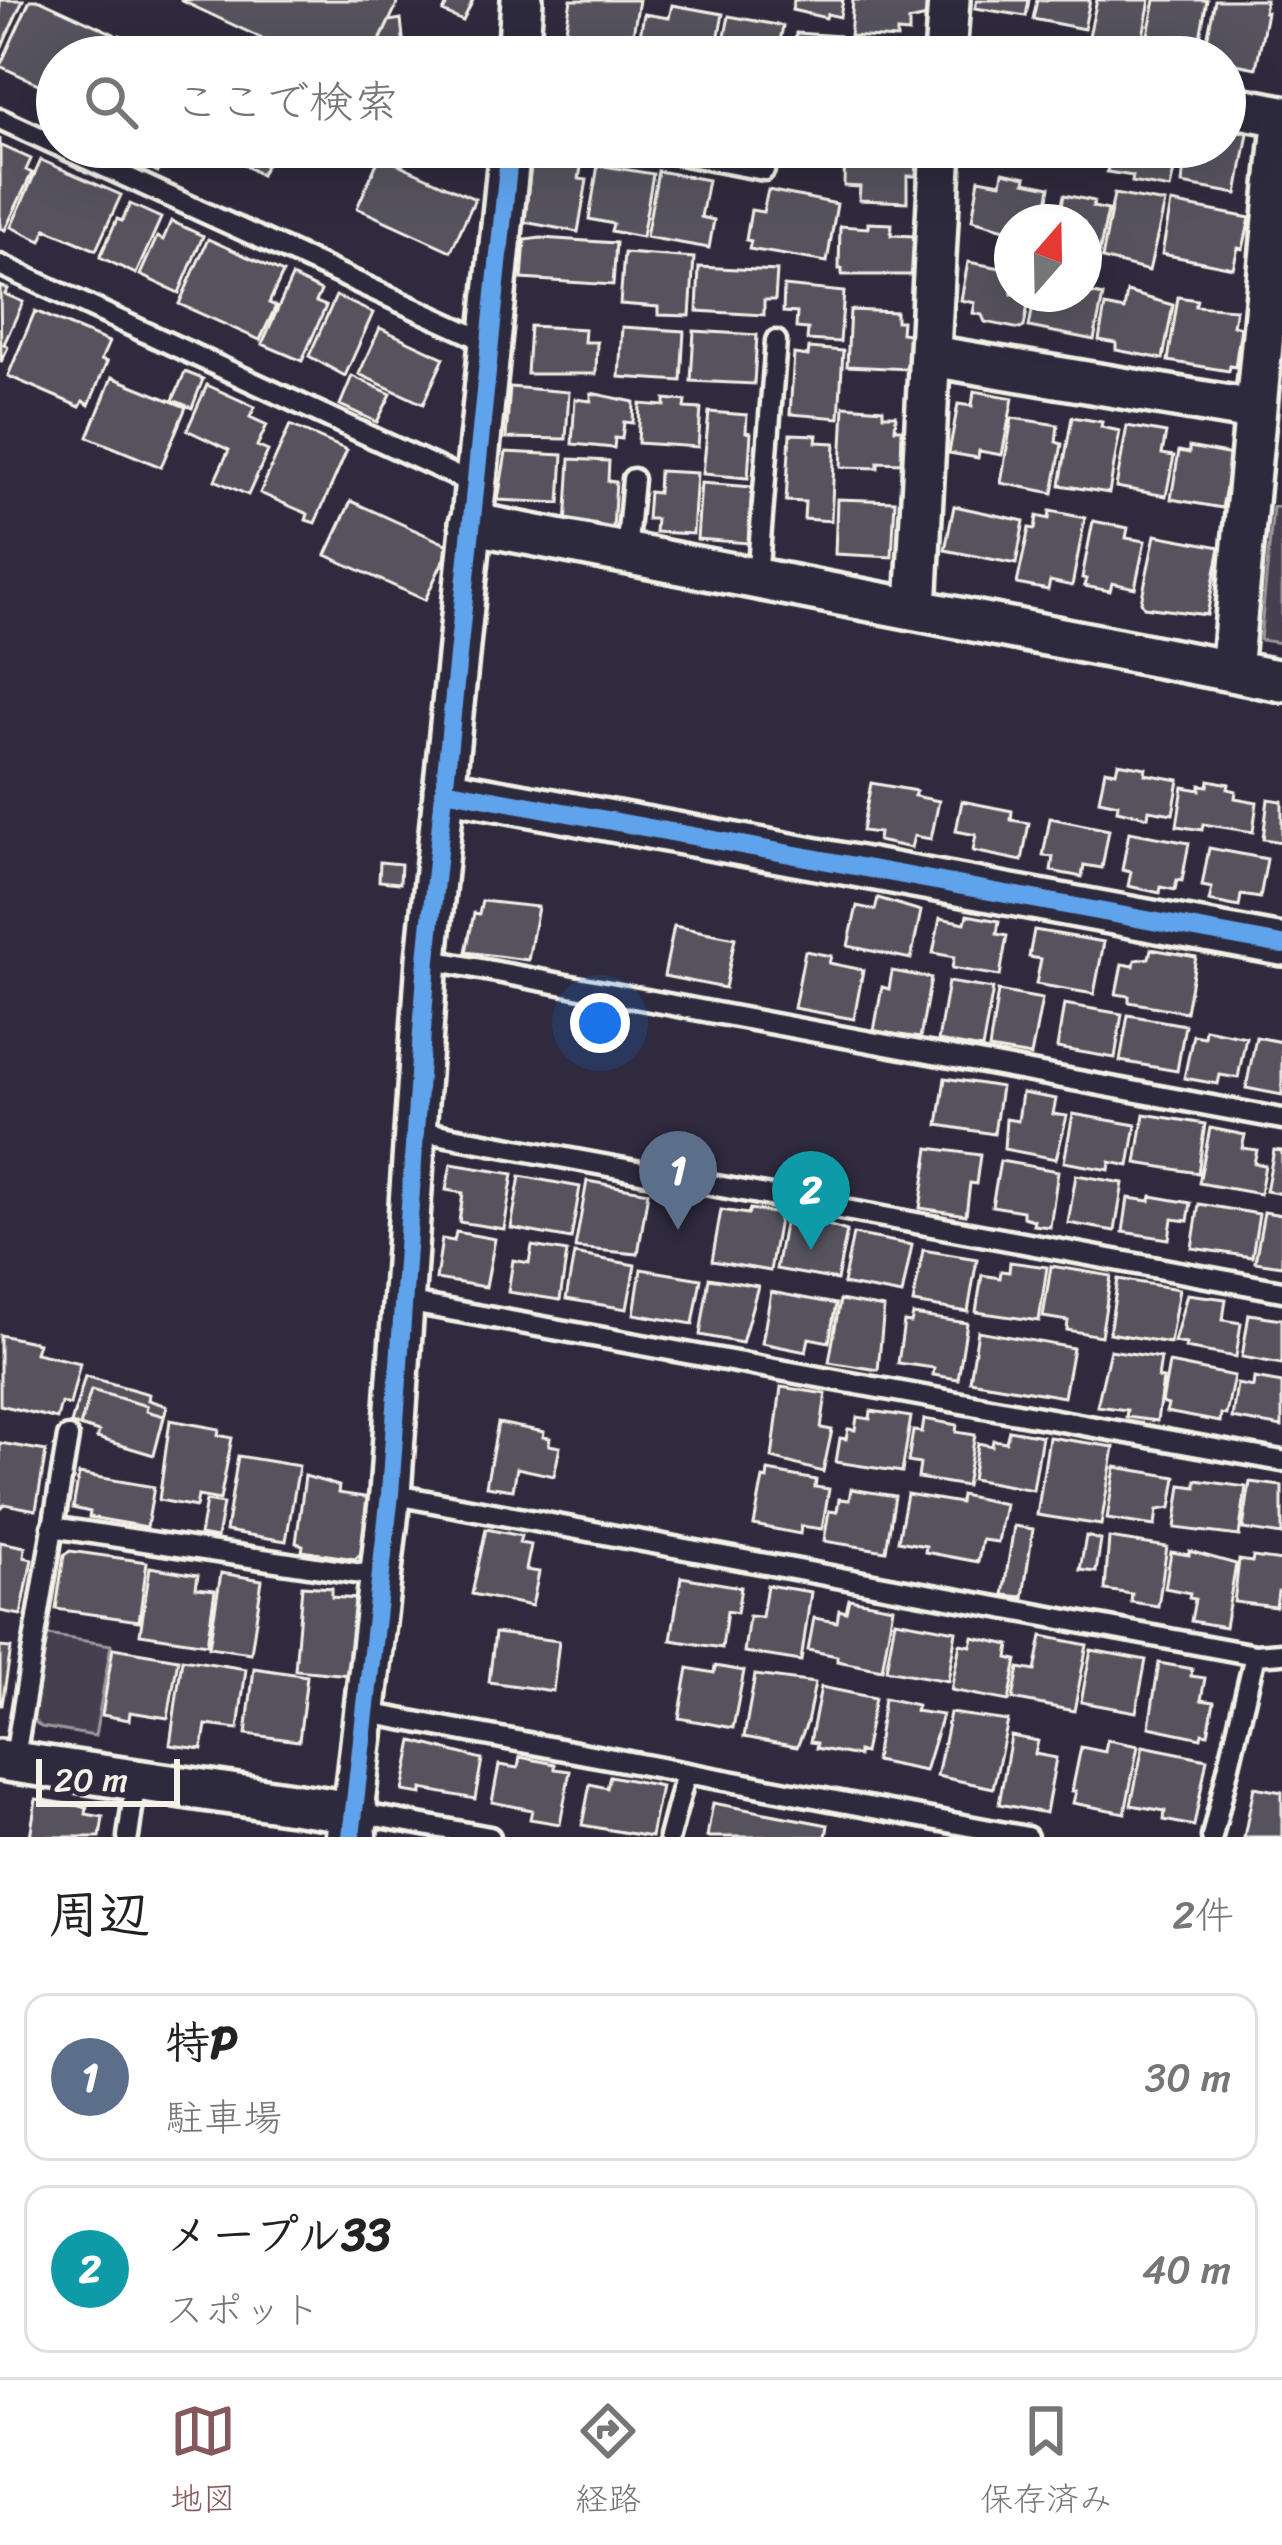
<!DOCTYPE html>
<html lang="ja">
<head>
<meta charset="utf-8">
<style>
  :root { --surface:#fff; --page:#f6f6f6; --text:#222; --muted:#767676; --line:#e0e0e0; --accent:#85585c }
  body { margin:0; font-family:Sriracha,"Klee One",sans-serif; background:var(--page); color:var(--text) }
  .compass { position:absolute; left:994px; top:204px; width:108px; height:108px; border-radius:50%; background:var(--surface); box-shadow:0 12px 48px #0002; rotate:20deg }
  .scale { position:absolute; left:36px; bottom:30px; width:144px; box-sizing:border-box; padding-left:12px; border:6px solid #f4f1e8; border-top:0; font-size:33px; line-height:42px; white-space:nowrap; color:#f4f1e8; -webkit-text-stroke:9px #2f2a3d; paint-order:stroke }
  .you { position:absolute; left:600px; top:1023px; width:42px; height:42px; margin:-30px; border:9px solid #fff; border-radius:50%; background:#1a73e8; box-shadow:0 0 0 18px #1a73e833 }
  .badge { display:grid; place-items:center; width:78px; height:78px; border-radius:50%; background:var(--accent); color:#fff; font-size:39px; font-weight:700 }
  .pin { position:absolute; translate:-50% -99px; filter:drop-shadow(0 3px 6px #0008) }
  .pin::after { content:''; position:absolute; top:63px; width:42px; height:36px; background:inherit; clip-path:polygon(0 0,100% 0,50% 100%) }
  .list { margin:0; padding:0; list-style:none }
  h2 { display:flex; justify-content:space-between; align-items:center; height:156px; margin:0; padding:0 48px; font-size:51px }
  h2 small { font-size:39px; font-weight:400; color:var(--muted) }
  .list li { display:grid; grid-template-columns:78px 1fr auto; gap:36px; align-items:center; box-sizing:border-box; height:168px; margin:0 24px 24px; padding:0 24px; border:3px solid var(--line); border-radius:24px }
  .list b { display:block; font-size:45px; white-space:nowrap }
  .list p { margin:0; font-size:39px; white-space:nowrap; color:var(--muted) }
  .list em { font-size:39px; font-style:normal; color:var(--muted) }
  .icon { flex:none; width:66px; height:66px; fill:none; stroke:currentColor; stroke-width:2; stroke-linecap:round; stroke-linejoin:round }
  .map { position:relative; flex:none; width:1282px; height:1837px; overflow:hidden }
  .search { position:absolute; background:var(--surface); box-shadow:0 12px 48px #0002; left:36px; right:36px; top:36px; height:132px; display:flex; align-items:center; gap:30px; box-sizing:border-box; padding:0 42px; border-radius:66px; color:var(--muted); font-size:45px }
  .sheet { height:540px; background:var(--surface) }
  nav { display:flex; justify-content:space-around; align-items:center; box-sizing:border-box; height:168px; border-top:3px solid var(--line); background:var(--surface); font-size:33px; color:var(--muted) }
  nav a { display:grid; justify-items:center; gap:6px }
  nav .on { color:var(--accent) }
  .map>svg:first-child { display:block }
</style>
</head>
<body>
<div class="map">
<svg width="1282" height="1837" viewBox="0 0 1282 1837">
  <rect width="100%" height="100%" fill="#2f2a3d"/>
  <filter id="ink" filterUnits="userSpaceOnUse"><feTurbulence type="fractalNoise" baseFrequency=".00833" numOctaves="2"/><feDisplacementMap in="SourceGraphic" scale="24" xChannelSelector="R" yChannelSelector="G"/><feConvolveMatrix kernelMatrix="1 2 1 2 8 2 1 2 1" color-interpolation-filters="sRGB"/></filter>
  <g filter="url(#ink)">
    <!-- green -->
    <path fill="#454050" stroke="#9c989c" stroke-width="3" d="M1273 507H1282V643L1260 640Z
      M47 1635 111 1645 95 1736 41 1727 33 1720Z"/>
    <!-- building -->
    <path fill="#56525f" stroke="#f4f1e8" stroke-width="3" d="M0 0H23L0 51Z
      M30 0H40L114 34 103 57H57V85L52 82 49 89 0 66Z
      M180 0H399L373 56 358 50 355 57H302Z
      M449 0H473L463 21 443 12Z
      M571 0H639L629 57H561Z
      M794 0H843L840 17 827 14 826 18 792 10Z
      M853 0H928L927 17 909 21V33L897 32V39L850 36Z
      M977 0H1029L1026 16 975 8Z
      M1037 0H1090L1084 29 1033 19Z
      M1097 0H1150L1141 47 1089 36Z
      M1155 0H1207L1197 54 1146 44Z
      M1215 0H1266L1264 12H1267L1256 68 1231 63 1225 57 1204 55Z
      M672 5 723 14 717 45 704 43 702 53 707 57H636L644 14 669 18Z
      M729 16 783 26 777 57H728L729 52 722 51Z
      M401 19 405 57H392L376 49 389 21Z
      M796 33 839 36 838 43 845 44 844 57H794Z
      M120 35 166 57H110Z
      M1225 129 1248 133 1237 194 1182 184 1186 147H1225Z
      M0 138V145L31 159 26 170 32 173 5 230 0 228Z
      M146 147H170L158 172 139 163Z
      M228 147H274L261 175 225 153Z
      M789 147H839L838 159H831L830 164 788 162Z
      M845 147H918L916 176H907V202L859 200 860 187 844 186Z
      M1038 147H1101L1098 163 1037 151Z
      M1111 147H1179L1170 189 1132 182 1133 176 1107 172Z
      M543 148 583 155 579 179 587 180 578 232 524 222 532 158Z
      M380 156 475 199 451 251 357 208Z
      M41 160 121 195 96 250 46 229 41 241 11 227Z
      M598 165 653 174 642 237 611 231 613 224 589 219Z
      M658 171 708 180 701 217 714 220 709 248 646 237Z
      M1003 172 1026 177 1025 182 1050 187 1044 222H1012V231L972 220 979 179 1001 183Z
      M768 190 837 204 827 262 749 249 751 241 746 240 751 210 763 212Z
      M1114 194 1165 203 1149 271 1102 259Z
      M1064 195 1094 201 1093 207 1108 210 1096 268 1084 266V222H1053L1054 218 1059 219Z
      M1171 203 1250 218 1243 249 1238 248 1233 268 1162 254Z
      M130 204 161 218 136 274 100 257 117 219 122 221Z
      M171 221 203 236 179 293 140 275 157 237 163 240Z
      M868 223 892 224 891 235 914 236 912 275H842V269H839L840 226 868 228Z
      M541 238 616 243 613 285 522 279 525 240Z
      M208 239 283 273 269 303 276 306 260 340 179 304Z
      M624 253 694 258 690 316 658 315V307L620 304Z
      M968 262 1012 270V294H1030L1024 327 1020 329 985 322 982 315 973 313 975 303 961 300Z
      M699 267 777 271 775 300H764V315L697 311Z
      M292 277 321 291 316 302 326 306 302 361 262 344Z
      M0 286 8 289 5 294 23 302 4 344 8 347 1 362Z
      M784 286 844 292 840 342 807 340 808 329 796 328 797 313 783 312Z
      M1084 292 1103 296 1094 340 1029 327 1035 294Z
      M1127 292 1173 305 1163 359 1116 350V343L1099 340 1105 306 1124 310Z
      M336 296 373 313 345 376 309 356Z
      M1178 297 1197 300 1195 306 1236 309 1233 325 1241 327 1235 367 1230 366 1229 371 1168 361Z
      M850 310 896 312V321H902L901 333 909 334 908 369 847 366Z
      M35 311 109 342 101 360 107 362 89 405 83 401 80 407 8 376Z
      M530 326 585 329 584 342H597L596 374H527Z
      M622 327 684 331 681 381 619 377Z
      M380 328 444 358 423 404 359 374Z
      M694 331 757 335 754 384 691 381Z
      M809 348 843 351 839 418 790 414 794 354 808 356Z
      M185 372 203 379 192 408 173 400Z
      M352 376 391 394 377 422 340 405Z
      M112 377 186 407 161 467 88 437Z
      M207 385 255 407 250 417 267 425 257 446 268 451 248 495 215 480 229 450 187 430Z
      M510 387 569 392 566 439 506 438Z
      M974 391 1013 398 1002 455 979 451 978 458 949 453 958 404 972 406Z
      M591 393 634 402 633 423 624 422 622 439 615 438 614 448 572 444 575 399 591 401Z
      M665 399 686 401 685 408 701 409 698 447 638 443 640 404 665 406Z
      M844 406 883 409V415H896L895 429H902L901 463 878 462V468L841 467Z
      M709 412 747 415 746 432 751 433 748 478 703 474Z
      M1072 417 1102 422 1101 427 1120 431 1109 493 1060 485Z
      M1012 418 1058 425 1056 442 1062 444 1053 493 1001 483Z
      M290 425 347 450 315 523 306 520 308 514 260 493Z
      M1127 426 1166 433 1162 454 1174 456 1166 496 1116 487Z
      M790 434 817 435 816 442 835 443 831 521 804 519 805 502 786 501Z
      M1189 447 1232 455 1222 508 1171 499 1179 451 1189 453Z
      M506 452 563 455 560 503 498 500Z
      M570 459 609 461 608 481 616 482 613 529 566 526Z
      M659 471 697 473 693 534 655 532 656 519H647L649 492 658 493Z
      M701 483 752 487 748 543 697 539Z
      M837 499 895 501 892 557 835 554Z
      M351 501 450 546 425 600 326 555Z
      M954 506 1024 521 1016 564 945 550Z
      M1050 511 1085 518 1072 586 1050 581 1048 590 1017 584 1029 528 1035 529 1037 516 1049 519Z
      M1093 521 1128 528 1126 538 1145 541 1135 588 1112 583 1110 591 1084 586 1086 579 1082 578Z
      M1155 535 1220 547 1207 615 1144 607 1141 602Z
      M1118 763 1146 768 1145 774 1179 780 1173 814 1149 810 1148 817 1117 810 1118 804 1099 800 1105 770 1116 772Z
      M1209 780 1229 784 1228 789 1236 791 1235 798 1257 802 1253 832 1203 824 1202 830 1177 826 1183 787 1200 790V785L1208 786Z
      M871 783 916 791 914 796 939 801 931 839 914 836 911 848 878 841 879 833 862 831Z
      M1268 799 1282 801V842L1263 839Z
      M962 801 1012 811 1011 820 1029 823 1022 861 973 851 976 835 956 831Z
      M1050 818 1109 830 1102 868 1084 865 1082 877 1051 871 1053 857 1043 856Z
      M1129 832 1189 843 1182 881 1177 880 1175 890 1161 887 1160 893 1128 886 1131 872 1122 870Z
      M1209 848 1267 859 1260 898 1241 895 1239 907 1209 901 1212 888 1202 886Z
      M380 862 401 864 400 883 379 881Z
      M878 898 921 911 911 959 848 946 857 906 875 910Z
      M482 901 538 907 528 960 466 952 474 913 479 914Z
      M967 915 999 921 997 934 1007 936 1000 976 952 968 954 957 933 953 940 918 965 923Z
      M674 926 735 938 725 988 664 976Z
      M1034 930 1104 942 1094 994 1036 984 1041 959 1029 957Z
      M1151 949 1196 957 1186 1012 1129 1002V996L1116 994 1122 964 1134 966 1135 960 1149 958Z
      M805 951 831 956 829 963 863 970 854 1019 794 1008Z
      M892 971 931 978 920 1038 874 1031 882 987 889 989Z
      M948 982 993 989 982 1049 938 1041Z
      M998 991 1042 999 1031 1056 989 1049Z
      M1064 1004 1122 1014 1115 1058 1057 1048Z
      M1128 1015 1185 1025 1177 1071 1120 1061Z
      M1205 1029 1246 1037 1238 1078 1220 1075 1218 1084 1184 1078 1193 1035 1204 1037Z
      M1256 1037 1282 1042V1095L1246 1088Z
      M945 1078 1001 1087 994 1134 938 1125Z
      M1022 1093 1056 1099 1053 1114 1067 1116 1056 1159 1004 1149 1006 1119 1018 1121Z
      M1073 1114 1136 1125 1129 1166 1110 1162 1109 1170 1064 1162Z
      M1144 1114 1205 1124 1198 1173 1136 1163Z
      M1210 1128 1245 1135 1242 1148 1257 1150 1254 1163 1265 1165 1260 1194 1199 1183Z
      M929 1148 980 1155 976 1184 970 1183 966 1215 920 1208Z
      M1274 1150 1282 1151V1194L1266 1191Z
      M1000 1161 1058 1171 1050 1227 1033 1225 1034 1220 1023 1217V1211L992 1206Z
      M451 1164 513 1174 504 1229 459 1222 463 1193 446 1190Z
      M1076 1175 1123 1183 1115 1231 1068 1223Z
      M520 1176 580 1187 571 1239 511 1228Z
      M587 1181 648 1192 638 1254 575 1248Z
      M1151 1196 1191 1203 1188 1221 1172 1219 1169 1239 1123 1232 1128 1198 1150 1201Z
      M1199 1204 1259 1214 1252 1257 1192 1248Z
      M750 1209 780 1214 770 1271 712 1261 721 1210 748 1214Z
      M1264 1212 1282 1215V1266L1255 1262Z
      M802 1217 847 1231 837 1280 776 1269 785 1219 801 1222Z
      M456 1232 495 1239 486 1287 436 1279 442 1239 454 1241Z
      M853 1234 912 1245 902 1295 843 1284Z
      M532 1246 567 1252 560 1300 508 1292 513 1260 529 1263Z
      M923 1250 977 1259 968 1312 913 1303Z
      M574 1254 635 1265 627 1309 566 1299Z
      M1010 1262 1047 1267 1039 1321 976 1312 982 1275 1000 1278 1001 1271 1009 1272Z
      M1051 1266 1111 1276 1101 1336 1067 1330 1068 1321 1043 1317Z
      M641 1269 701 1279 693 1324 634 1314Z
      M709 1278 758 1286 742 1343 700 1335Z
      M1118 1279 1179 1289 1170 1343 1109 1333Z
      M771 1292 836 1304 829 1342 809 1338 806 1352 762 1343Z
      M1187 1294 1226 1299 1223 1320 1241 1323 1236 1357 1185 1348 1186 1344 1174 1342Z
      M840 1300 884 1308 878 1370 829 1362Z
      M1249 1314 1282 1319V1364L1242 1357Z
      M913 1315 967 1323 958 1379 933 1375 934 1368 898 1363 904 1322 911 1323Z
      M978 1331 1073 1348 1064 1397 970 1381Z
      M0 1335 38 1343 35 1353 80 1363 70 1405 61 1403 57 1419 0 1405Z
      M1110 1350 1161 1358 1158 1378 1163 1379 1157 1421 1126 1417 1127 1410 1097 1406Z
      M1169 1363 1234 1376 1226 1415 1221 1414 1220 1422 1166 1412 1168 1405 1162 1403Z
      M85 1376 149 1394 148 1400 167 1406 154 1455 97 1438 99 1432 71 1424Z
      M1254 1378 1282 1383V1427L1232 1418 1237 1384 1253 1387Z
      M781 1387 826 1394 821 1428 832 1430 823 1472 772 1458Z
      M91 1390 147 1406 146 1411 164 1416 154 1455 97 1438 99 1432 80 1426Z
      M871 1411 911 1417 902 1472 836 1462 840 1438 846 1439 848 1429 855 1430 857 1417 870 1419Z
      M924 1419 957 1425 956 1432 975 1435 966 1486 918 1478 920 1464 908 1462 913 1431 922 1432Z
      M170 1420 219 1429 218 1435 232 1438 220 1500 198 1496 196 1507 159 1500Z
      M498 1423 544 1432 543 1437 550 1438 549 1445 560 1447 554 1476 517 1468 513 1490 486 1486Z
      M1009 1430 1042 1436 1033 1490 972 1479 978 1443 992 1446 993 1440 1006 1442Z
      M1049 1437 1114 1447 1101 1525 1037 1515Z
      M0 1443 46 1451 36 1510 5 1504 0 1509Z
      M238 1456 299 1466 286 1541 226 1531Z
      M1115 1467 1176 1477 1171 1508 1157 1510 1155 1526 1107 1519Z
      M768 1471 816 1480 815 1487 829 1489 822 1529 801 1526 800 1534 754 1525 763 1478 767 1479Z
      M79 1474 154 1487 147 1527 89 1517 90 1512 73 1508Z
      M305 1476 339 1486 338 1493 371 1498 363 1552 355 1559 302 1551 303 1545 296 1543Z
      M1196 1480 1246 1487 1239 1536 1175 1528 1181 1485 1196 1487Z
      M1250 1482 1282 1486V1535L1243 1529Z
      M851 1489 895 1496 886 1551 824 1541 829 1511 837 1512 839 1499 849 1500Z
      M907 1494 960 1503 961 1495 1005 1504 998 1542 982 1540 978 1562 925 1552 926 1546 898 1541Z
      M206 1501 223 1504 217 1538 200 1535Z
      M1014 1526 1033 1529 1023 1597 1003 1595Z
      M486 1529 521 1536 519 1543 531 1545 526 1570 539 1572 532 1606 472 1594Z
      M1086 1536 1101 1540 1096 1572 1080 1570Z
      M1109 1538 1167 1547 1158 1606 1131 1602 1132 1594 1105 1590Z
      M0 1542 25 1547 24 1557 32 1559 21 1615 0 1611Z
      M70 1551 147 1562 139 1621 56 1609 64 1555Z
      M1189 1551 1236 1564 1225 1627 1191 1621 1195 1599 1189 1598 1190 1593 1165 1588 1171 1552 1189 1555Z
      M1253 1557 1282 1561V1592H1278L1276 1607 1234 1602 1239 1560 1252 1562Z
      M150 1567 198 1575 196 1588 215 1590 207 1644 140 1634Z
      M221 1573 262 1580 251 1653 209 1647Z
      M681 1577 741 1587 737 1613 727 1611 722 1648 671 1640Z
      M767 1585 811 1592 801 1661 744 1652 749 1616 762 1617Z
      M302 1586 332 1588V1597L357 1599 351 1675 295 1670Z
      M849 1599 893 1607 882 1670 837 1661V1656L808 1650 814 1618 837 1622 839 1610 846 1612Z
      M895 1620 956 1631 948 1681 886 1670Z
      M495 1633 559 1641 553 1691 489 1682Z
      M1042 1636 1087 1645 1074 1711 1013 1699 1019 1668 1035 1671Z
      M973 1637 1010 1645 1008 1658 1017 1660 1009 1701 951 1690 960 1644 971 1646Z
      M0 1647 11 1648 2 1705H0Z
      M113 1648 178 1659 168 1718 130 1712 129 1720 102 1715Z
      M1091 1650 1146 1660 1136 1712 1081 1702Z
      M182 1659 246 1669 238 1729 206 1725 202 1749 170 1745Z
      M1159 1663 1192 1669 1191 1676 1205 1678 1201 1700 1214 1702 1208 1734 1202 1733 1201 1738 1149 1727Z
      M715 1666 744 1671 733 1728 679 1718 688 1668 714 1673Z
      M254 1668 307 1676 299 1741 246 1734Z
      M755 1675 815 1683 807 1723 797 1747 744 1737Z
      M821 1687 875 1698 864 1753 858 1751V1756L816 1748 817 1743 810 1742Z
      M884 1698 917 1705 915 1711 942 1715 925 1771 875 1761Z
      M950 1713 1008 1721 993 1788 937 1776Z
      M1011 1736 1038 1741 1035 1754 1056 1758 1046 1813 999 1804Z
      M1107 1740 1138 1746 1125 1813 1073 1803 1076 1791H1072L1081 1747 1105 1752Z
      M413 1741 482 1759 475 1799 422 1789V1794L403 1791Z
      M1143 1746 1207 1759 1194 1826 1164 1820 1165 1811 1131 1805Z
      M520 1757 555 1764V1769L570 1771 560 1824 530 1819 532 1810 492 1802 499 1765 518 1768Z
      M610 1776 661 1786 651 1837 582 1825 590 1784 607 1788Z
      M1254 1787 1282 1792V1837H1244Z
      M36 1799 87 1807 86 1814 103 1817 100 1837H30Z
      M713 1803 828 1825 826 1837H707Z"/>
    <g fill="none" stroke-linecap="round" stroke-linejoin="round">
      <!-- service casing -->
      <g stroke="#f4f1e8" stroke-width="27">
        <path id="service" d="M0 119 57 145
          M61 147 490 343
          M642 147 764 170
          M0 265 473 484
          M626 554 633 479
          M757 579 776 341
          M427 959 1282 1119
          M415 1130 1282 1291
          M405 1302 1282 1461
          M390 1494 1255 1655 1282 1653
          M52 1527 381 1577
          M363 1712 1027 1837
          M14 1763 68 1437
          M353 1812 490 1837
          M128 1837 136 1780
          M669 1837 686 1773
          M1212 1837 1255 1655"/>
      </g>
      <!-- minor casing -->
      <g stroke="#f4f1e8" stroke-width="48">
        <path id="minor" d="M518 57 522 0
          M945 57 949 0
          M1225 105 1282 116
          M932 356 1253 410
          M470 523 1282 681
          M916 608 941 147
          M1231 671 1282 134
          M444 790 1282 945
          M0 1760 353 1812 390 1494 427 959 510 147"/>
      </g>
      <!-- tertiary casing -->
      <g stroke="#f4f1e8" stroke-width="57">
        <path id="tertiary" d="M351 1837 353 1812"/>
      </g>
      <!-- service -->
      <use href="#service" stroke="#2f2a3d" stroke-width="18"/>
      <!-- minor -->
      <use href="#minor" stroke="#2f2a3d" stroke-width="39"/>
      <!-- tertiary -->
      <use href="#tertiary" stroke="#2f2a3d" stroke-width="48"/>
      <!-- cycleway casing -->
      <g stroke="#2f2a3d" stroke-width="26">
        <path id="cycleway" d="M444 790 1282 945
          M351 1837 390 1494 427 959 510 147"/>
      </g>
      <!-- cycleway -->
      <use href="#cycleway" stroke="#60a3ed" stroke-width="18"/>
    </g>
  </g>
</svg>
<svg class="compass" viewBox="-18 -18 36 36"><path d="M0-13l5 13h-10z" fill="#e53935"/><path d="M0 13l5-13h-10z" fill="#767676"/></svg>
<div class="scale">20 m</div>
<div class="you"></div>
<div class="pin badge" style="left:678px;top:1230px;background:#5c6f8a">1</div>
<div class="pin badge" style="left:811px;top:1250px;background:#0f9aa8">2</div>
<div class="search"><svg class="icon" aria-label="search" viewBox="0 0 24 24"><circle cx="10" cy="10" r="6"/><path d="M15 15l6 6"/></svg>ここで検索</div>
</div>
<section class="sheet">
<h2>周辺<small>2件</small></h2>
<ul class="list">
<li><span class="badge" style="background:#5c6f8a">1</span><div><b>特P</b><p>駐車場</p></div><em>30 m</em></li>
<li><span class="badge" style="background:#0f9aa8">2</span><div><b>メープル33</b><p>スポット</p></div><em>40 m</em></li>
</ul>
</section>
<nav>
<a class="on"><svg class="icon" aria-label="map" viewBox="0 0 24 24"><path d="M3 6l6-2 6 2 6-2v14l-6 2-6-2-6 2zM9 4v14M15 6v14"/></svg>地図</a>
<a><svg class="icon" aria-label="directions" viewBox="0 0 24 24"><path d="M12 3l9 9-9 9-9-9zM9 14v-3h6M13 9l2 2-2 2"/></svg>経路</a>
<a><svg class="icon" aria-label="saved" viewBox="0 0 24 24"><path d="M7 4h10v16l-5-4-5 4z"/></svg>保存済み</a>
</nav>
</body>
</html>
